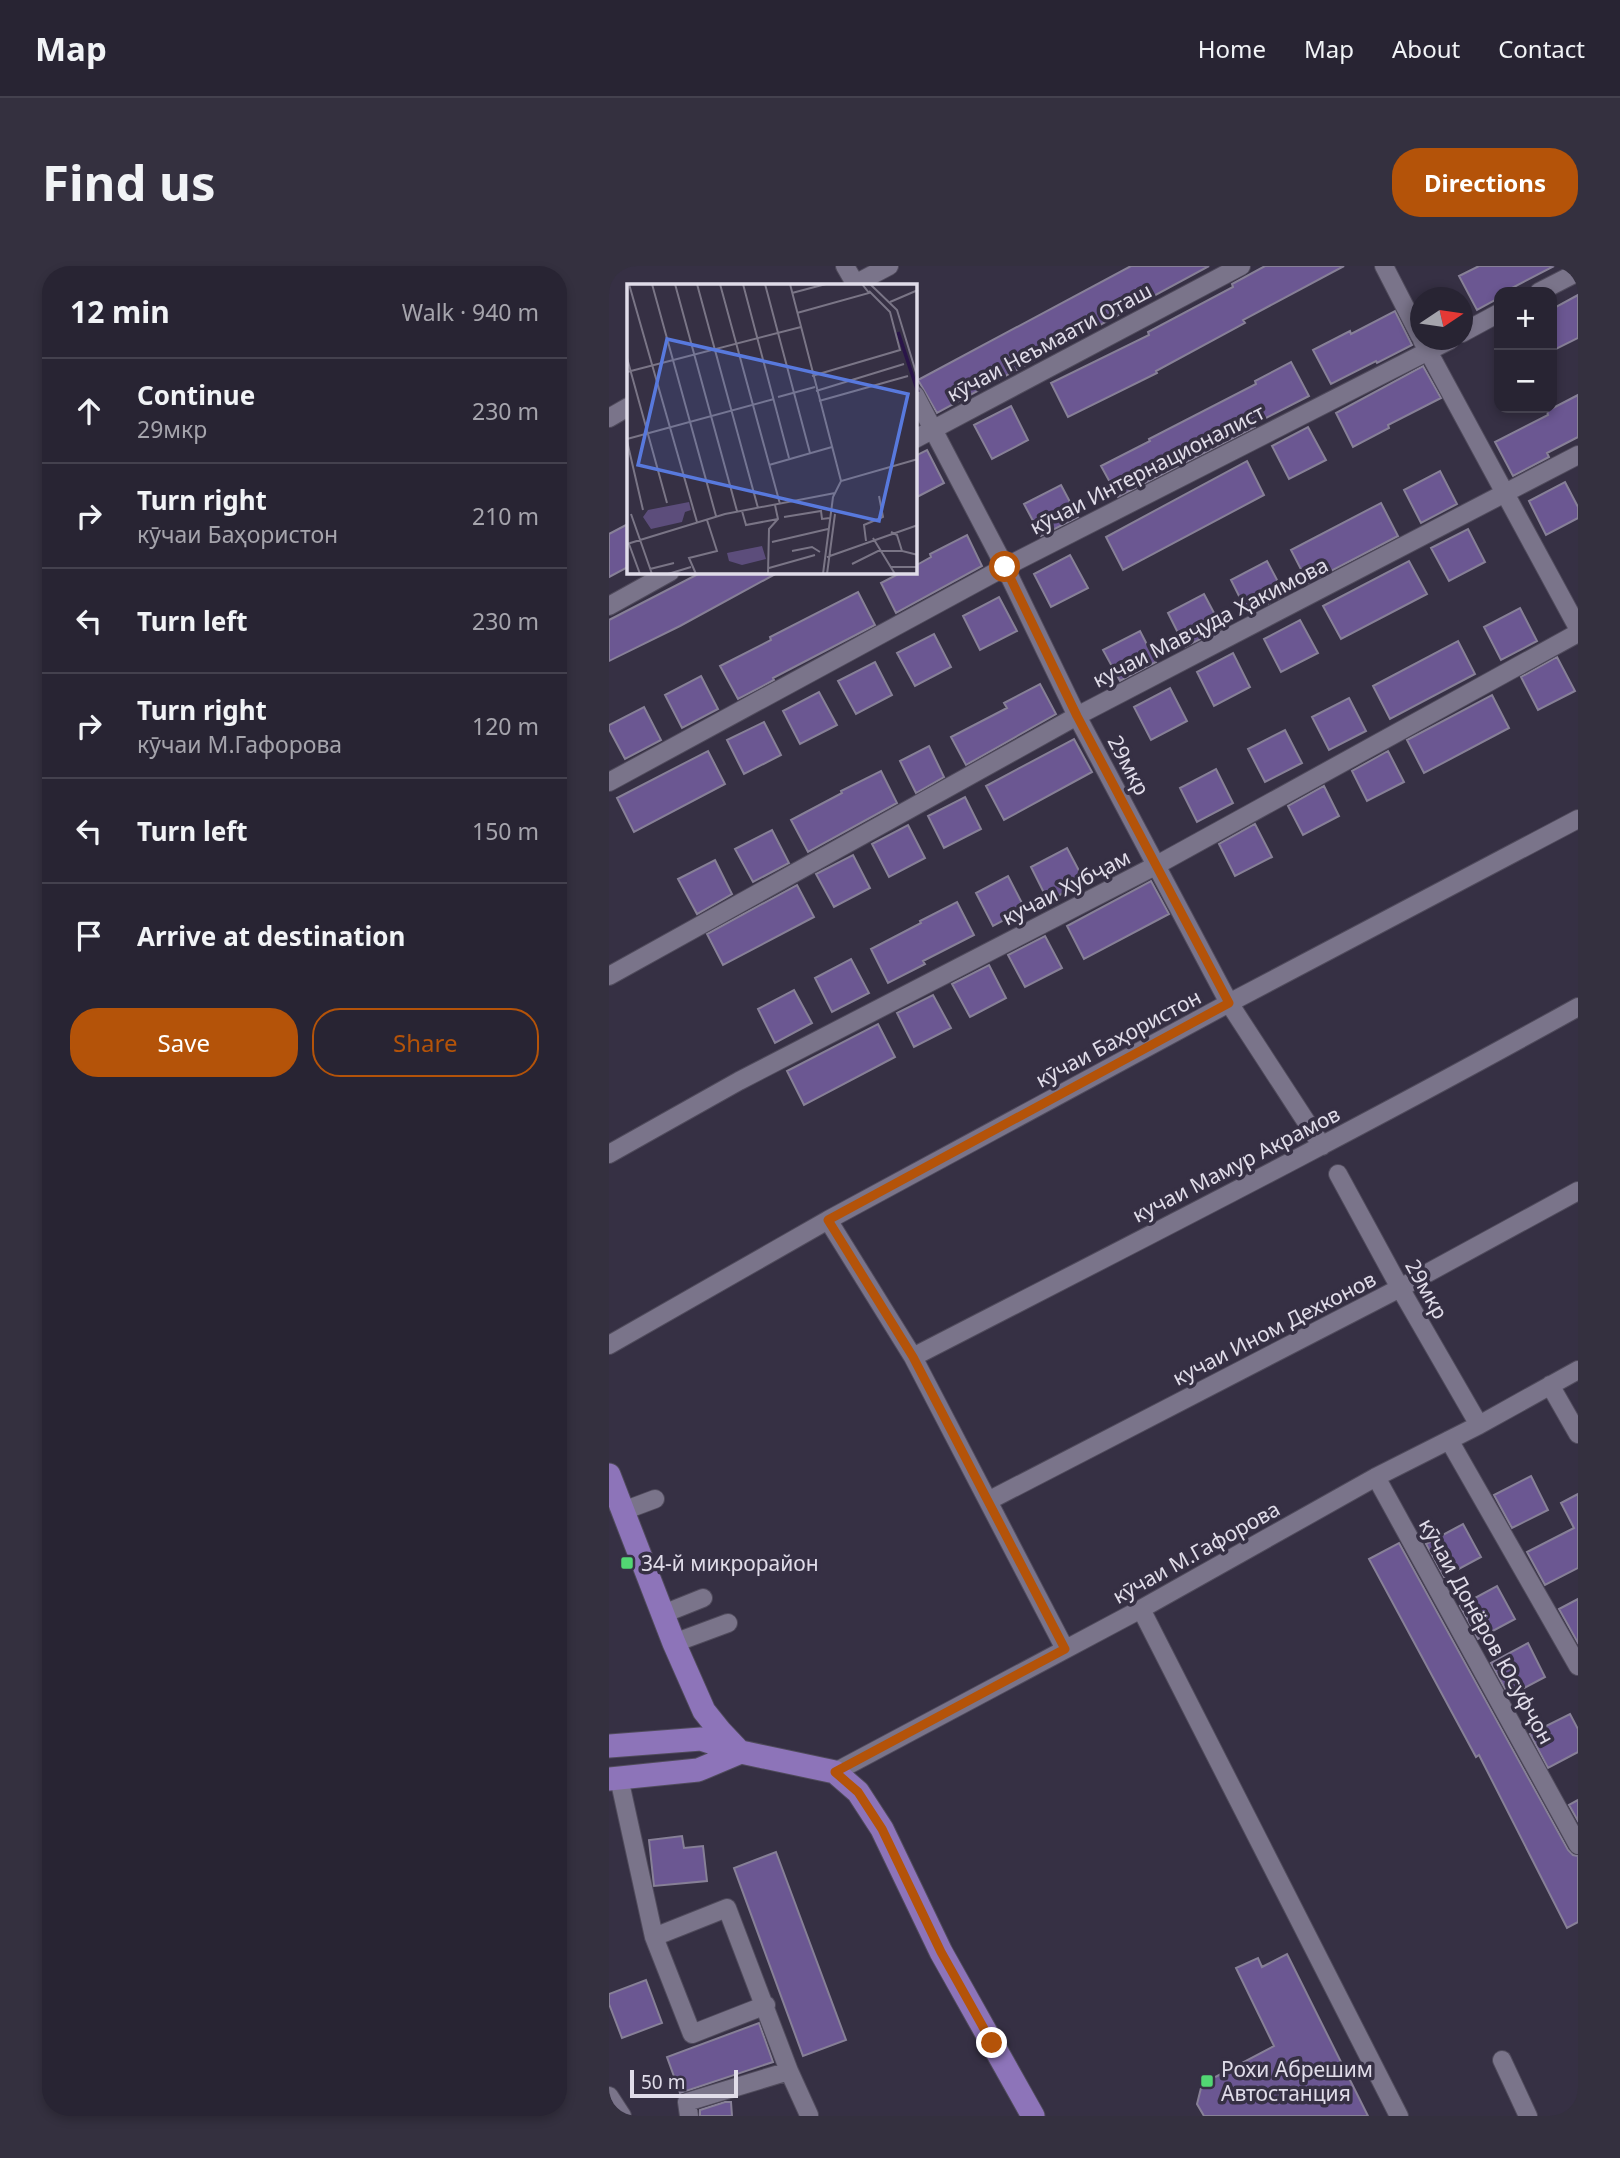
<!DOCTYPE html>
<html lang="en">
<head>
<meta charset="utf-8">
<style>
  :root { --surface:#282433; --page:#34303f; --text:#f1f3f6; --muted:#a5a4ac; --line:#44414e; --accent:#b45309 }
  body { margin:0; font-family:"Noto Sans",sans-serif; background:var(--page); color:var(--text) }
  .controls { position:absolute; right:21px; top:21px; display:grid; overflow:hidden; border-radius:14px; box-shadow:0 4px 10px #0003 }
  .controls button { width:63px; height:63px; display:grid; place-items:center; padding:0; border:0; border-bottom:2px solid var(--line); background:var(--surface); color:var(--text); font:35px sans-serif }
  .compass { position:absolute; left:801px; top:21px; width:63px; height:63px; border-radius:50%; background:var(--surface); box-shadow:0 4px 10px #0003; rotate:77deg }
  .scale { position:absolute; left:21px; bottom:18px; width:108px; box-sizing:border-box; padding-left:7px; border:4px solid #e0dce9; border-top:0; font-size:19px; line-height:24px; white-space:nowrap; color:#e0dce9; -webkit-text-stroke:5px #363044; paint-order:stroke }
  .stop { position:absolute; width:21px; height:21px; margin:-16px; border:5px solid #b45309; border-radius:50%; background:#fff }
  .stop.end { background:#b45309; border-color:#fff; box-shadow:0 2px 7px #0008 }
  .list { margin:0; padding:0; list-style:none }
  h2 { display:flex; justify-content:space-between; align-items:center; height:91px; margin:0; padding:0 28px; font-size:30px }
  h2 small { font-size:23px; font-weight:400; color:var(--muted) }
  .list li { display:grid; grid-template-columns:46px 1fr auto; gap:21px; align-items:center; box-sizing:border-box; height:105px; padding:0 28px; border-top:2px solid var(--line) }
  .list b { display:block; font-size:26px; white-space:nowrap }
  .list p { margin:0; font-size:23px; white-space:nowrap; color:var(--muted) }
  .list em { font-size:23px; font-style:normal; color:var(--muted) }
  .actions { display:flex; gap:14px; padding:21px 28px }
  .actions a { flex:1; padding:16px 0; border:2px solid var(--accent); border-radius:28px; text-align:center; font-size:24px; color:var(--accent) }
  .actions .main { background:var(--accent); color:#fff }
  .icon { flex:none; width:38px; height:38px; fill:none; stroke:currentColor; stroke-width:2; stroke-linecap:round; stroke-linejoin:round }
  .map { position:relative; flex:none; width:969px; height:1850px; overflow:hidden; border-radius:28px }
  header { display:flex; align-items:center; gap:42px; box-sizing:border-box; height:98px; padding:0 35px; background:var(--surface); border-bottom:2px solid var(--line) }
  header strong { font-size:33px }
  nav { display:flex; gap:38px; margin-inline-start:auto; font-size:24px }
  .intro { display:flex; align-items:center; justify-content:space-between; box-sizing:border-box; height:168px; padding:0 42px }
  h1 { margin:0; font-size:49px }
  .button { padding:18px 32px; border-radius:28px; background:var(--accent); color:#fff; font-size:24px; font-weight:700 }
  main { display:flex; gap:42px; padding:0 42px }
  aside { flex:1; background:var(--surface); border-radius:28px; box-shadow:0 4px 10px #0003 }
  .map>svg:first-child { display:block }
</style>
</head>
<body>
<header>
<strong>Map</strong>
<nav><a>Home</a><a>Map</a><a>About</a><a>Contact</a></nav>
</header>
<div class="intro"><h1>Find us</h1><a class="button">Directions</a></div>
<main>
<aside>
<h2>12 min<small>Walk · 940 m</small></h2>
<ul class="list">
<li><svg class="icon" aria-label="ahead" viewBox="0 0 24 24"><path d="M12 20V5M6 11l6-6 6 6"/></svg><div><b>Continue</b><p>29мкр</p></div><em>230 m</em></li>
<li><svg class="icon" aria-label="right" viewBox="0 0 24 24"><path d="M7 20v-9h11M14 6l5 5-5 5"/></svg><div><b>Turn right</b><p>кӯчаи Баҳористон</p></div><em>210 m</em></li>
<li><svg class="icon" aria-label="left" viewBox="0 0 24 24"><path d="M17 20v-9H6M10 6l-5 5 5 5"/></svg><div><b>Turn left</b></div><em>230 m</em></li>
<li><svg class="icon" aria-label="right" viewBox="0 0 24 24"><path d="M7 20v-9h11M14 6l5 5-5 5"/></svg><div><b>Turn right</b><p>кӯчаи М.Гафорова</p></div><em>120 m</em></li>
<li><svg class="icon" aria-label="left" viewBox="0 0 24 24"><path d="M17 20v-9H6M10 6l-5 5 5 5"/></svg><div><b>Turn left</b></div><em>150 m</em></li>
<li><svg class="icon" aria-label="arrive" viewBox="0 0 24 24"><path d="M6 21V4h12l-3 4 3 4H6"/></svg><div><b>Arrive at destination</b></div></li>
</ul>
<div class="actions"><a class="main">Save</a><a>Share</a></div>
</aside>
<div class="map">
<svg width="969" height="1850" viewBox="0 0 969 1850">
  <rect width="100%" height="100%" fill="#363044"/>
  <!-- building -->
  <path fill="#6b5792" stroke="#878097" stroke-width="2" d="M522 0H600L328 147 309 114Z
    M656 0H735L634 54 636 57 547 105 548 107 459 151 442 117 540 69 539 66 624 21 623 18Z
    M870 0H945L903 22 905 26H890V32L868 44 850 10Z
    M969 29V72L943 85V43Z
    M786 45 803 79 768 97 767 95 722 118 704 84 741 65 742 68Z
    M682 96 700 130 645 158 646 161 509 231 492 200 541 175 540 173 647 118 646 115Z
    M814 100 832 132 779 159 780 162 744 181 727 147Z
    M969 129V171L938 187 940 191 904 210 886 176 939 149 938 145Z
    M402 140 419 174 383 193 365 159Z
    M699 161 717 194 680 213 663 180Z
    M318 184 335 217 306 232V190Z
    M638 195 655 229 514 304 497 271Z
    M831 205 848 238 812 257 795 224Z
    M956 216 969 241V252L937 269 920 235Z
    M452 219 469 251 432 270 415 238Z
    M772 237 789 270 699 317 682 284Z
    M19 258V301L0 311V268Z
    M859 263 876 296 840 315 822 282Z
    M358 269 373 300 287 347 272 317 293 306H306V300L322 291 321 288Z
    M461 289 479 322 442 341 425 308Z
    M658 295 676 329 639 348 622 314Z
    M800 295 818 328 732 373 714 340Z
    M93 306H170L71 360 0 395V354Z
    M249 326 266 359 164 412 165 414 129 433 111 400 162 374 161 371Z
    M595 328 613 362 576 381 559 347Z
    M390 331 408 365 371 384 354 350Z
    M911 342 928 375 892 394 875 361Z
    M691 354 709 387 672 406 655 373Z
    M531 365 547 396 511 415 494 384Z
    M325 368 342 401 306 420 288 387Z
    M849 375 866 408 781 453 764 420Z
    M624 387 641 421 605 440 588 406Z
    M948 391 966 425 929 444 912 411Z
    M266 396 283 429 247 448 229 415Z
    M92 410 109 443 73 462 56 429Z
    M431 418 447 448 357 499 342 471 398 442 395 437Z
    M561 422 578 455 542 474 525 441Z
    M210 426 228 459 191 478 174 445Z
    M883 429 900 462 815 507 798 474Z
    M740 432 757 465 720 484 703 451Z
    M35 441 52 474 16 493 0 463V459Z
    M155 456 172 489 135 508 118 474Z
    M676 464 693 497 656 516 639 483Z
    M465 473 483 506 395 554 377 520Z
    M320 480 335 511 307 527 291 495Z
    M99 485 116 518 25 566 8 532Z
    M779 485 795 516 758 535 743 505Z
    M607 503 624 537 588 556 571 522Z
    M272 505 288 537 199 586 182 554 233 527 232 525Z
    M715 520 730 550 694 569 679 540Z
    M356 531 372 563 335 582 319 550Z
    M646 558 663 591 626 610 610 578Z
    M299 559 316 592 280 611 263 578Z
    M163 564 180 597 144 616 126 583Z
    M458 582 476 616 439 635 422 601Z
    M244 589 261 622 225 641 207 608Z
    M106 594 123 628 88 648 69 613Z
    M399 610 416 643 384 660 367 627Z
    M542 615 560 648 475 693 458 660Z
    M188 619 205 651 114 699 98 668Z
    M348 636 365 669 314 695 316 698 279 717 262 683 312 657 311 655Z
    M436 670 453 702 416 721 399 689Z
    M242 693 260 727 223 746 206 712Z
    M380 699 397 732 361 751 343 718Z
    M185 724 203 757 166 777 149 743Z
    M324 729 342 762 305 781 288 747Z
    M269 758 286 791 195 839 178 805Z
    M922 1210 939 1244 903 1262 885 1229Z
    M969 1228V1302L936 1319 918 1286 965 1262 952 1237Z
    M854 1258 872 1291 835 1311 817 1278Z
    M790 1277 959 1584 964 1589 969 1590V1656L958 1662 870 1489 867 1491 760 1293Z
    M888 1320 906 1353 869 1373 851 1340Z
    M969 1333V1377L950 1343Z
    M919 1377 936 1411 900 1430 882 1397Z
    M961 1448 969 1463V1486L939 1502 921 1468Z
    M969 1534V1555L960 1539Z
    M73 1570 75 1582 94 1580 98 1615 45 1620 40 1574Z
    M167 1586 237 1774 194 1790 125 1602Z
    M678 1688 759 1850H595L588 1838 593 1818 665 1780 627 1702 649 1692 653 1701Z
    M37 1714 53 1757 13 1772 0 1738V1728Z
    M150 1757 164 1796 71 1827 58 1791Z
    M116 1836H122L123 1850H91V1844Z"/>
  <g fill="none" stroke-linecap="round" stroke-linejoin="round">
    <!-- minor casing -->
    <g stroke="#504b5c" stroke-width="20">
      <path id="minor" d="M236 0 247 19
        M775 0 811 70
        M244 19 280 0
        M930 26 969 6
        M853 67 890 47
        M813 74 969 362
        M306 129 396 301 468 450 620 737 713 880
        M0 152 19 141
        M306 173 632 0
        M0 340 61 306
        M0 516 396 301 841 74
        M0 710 468 450 969 189
        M0 888 130 815 546 600 969 367
        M729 908 791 1022 870 1159
        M219 954 304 1091 456 1383
        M0 1079 219 954 620 737 969 553
        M304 1091C527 976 750 863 969 741
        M941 1119 969 1168
        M840 1174 969 1400
        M767 1211 969 1579
        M379 1235 791 1022 969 925
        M14 1245 46 1233
        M532 1343 790 1850
        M54 1348 94 1332
        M65 1377 119 1357
        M226 1506 532 1343 767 1211 870 1159 969 1104
        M10 1512 45 1671 83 1768 157 1739
        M45 1671 118 1642 180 1805 200 1849
        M893 1794 919 1850
        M0 1830 13 1850
        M80 1850 78 1836 180 1805"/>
    </g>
    <!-- major casing -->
    <g stroke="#504b5c" stroke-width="25">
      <path id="major" d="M0 1209 65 1377 95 1445 111 1465 129 1484
        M0 1480 92 1473 132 1486 226 1506 249 1526 273 1563 332 1686 424 1850
        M0 1513 89 1504 132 1486"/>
    </g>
    <!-- minor -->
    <use href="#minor" stroke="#7a748a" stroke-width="18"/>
    <!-- major -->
    <use href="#major" stroke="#8d74b9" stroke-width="23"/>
  </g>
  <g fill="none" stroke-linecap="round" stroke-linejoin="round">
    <!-- route -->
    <path stroke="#b45309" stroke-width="9" d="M383 1777 332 1686 273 1563 249 1526 226 1506 456 1383 304 1091 219 954 620 737 468 450 396 301"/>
  </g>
  <!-- markers -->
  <g fill="#52d673" stroke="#363044" stroke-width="2.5">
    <rect x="11" y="1290" width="14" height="14" rx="3.5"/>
    <rect x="591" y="1808" width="14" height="14" rx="3.5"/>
  </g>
  <g text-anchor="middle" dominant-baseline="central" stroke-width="7" stroke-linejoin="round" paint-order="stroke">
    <!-- street labels -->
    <g font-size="21" fill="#e0dce9" stroke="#363044">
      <text transform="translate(440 76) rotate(-28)">кӯчаи Неъмаати Оташ</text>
      <text transform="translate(538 203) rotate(-27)">кӯчаи Интернационалист</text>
      <text transform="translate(601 356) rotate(-27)">кучаи Мавҷуда Ҳакимова</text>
      <text transform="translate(520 499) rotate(62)">29мкр</text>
      <text transform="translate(457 621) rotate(-27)">кучаи Хубҷам</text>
      <text transform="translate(509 772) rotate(-28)">кӯчаи Баҳористон</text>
      <text transform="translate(627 898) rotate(-27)">кучаи Мамур Акрамов</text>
      <text transform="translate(818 1023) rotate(61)">29мкр</text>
      <text transform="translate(665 1062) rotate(-27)">кучаи Ином Дехконов</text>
      <text transform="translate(587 1286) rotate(-29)">кӯчаи М.Гафорова</text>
      <text transform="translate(878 1365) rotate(61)">кӯчаи Донёров Юсуфҷон</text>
    </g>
    <!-- poi labels -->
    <g font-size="21" fill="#e0dce9" stroke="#363044" text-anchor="start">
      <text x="32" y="1297">34-й микрорайон</text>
      <text x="612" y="1803">Рохи Абрешим<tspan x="612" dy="24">Автостанция</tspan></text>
    </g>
  </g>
  <!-- overview -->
  <g transform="translate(18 18)">
    <rect width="290" height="290" fill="#363044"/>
    <path d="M62 218 64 226 58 228 55 238 24 245 16 233 21 226ZM135 262 139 275 115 281 102 277 100 269Z" fill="#5c4d7b"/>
    <path fill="none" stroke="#2a1549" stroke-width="3.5" d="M271 48 291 108"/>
    <path fill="none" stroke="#7a7586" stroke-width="2" d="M2 0 70 238M25 0 89 232M48 0 110 227M70 0 131 224M93 0 153 220M116 0 162 174M138 0 183 169M163 0 214 197M243 0 270 26 291 95M165 9 199 0M263 18 291 6M170 29 242 9 235 0M0 74 40 219M0 88 174 43M185 92 273 66 263 28 242 7M189 107 277 80M151 113 188 103M192 117 281 92M0 155 147 115M0 157 16 226M142 181 205 163M115 227 119 241 151 235M4 230 25 290M157 233 194 227 195 235 203 234M264 248 270 251 275 267 291 271M246 254 268 290M239 257 237 241 256 233 252 212M145 258 201 245M0 260 98 230 208 209M2 260 13 290M165 267 185 263 193 268M200 273 291 241M225 280 251 267H275M264 283H291M142 284 188 271M23 285 47 279M41 290 64 283M69 290 62 274 90 267 80 236M141 290 142 245 151 235 148 221M196 290 206 213 214 197 291 175M200 290 208 230"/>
    <path fill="#5879dd" fill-opacity="0.15" stroke="#5879dd" stroke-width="3.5" d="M40 55 281 110 252 237 11 181Z"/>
    <rect width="290" height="290" fill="none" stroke="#e0dce9" stroke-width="3.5"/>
  </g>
</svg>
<div class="controls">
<button>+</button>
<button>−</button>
</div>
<svg class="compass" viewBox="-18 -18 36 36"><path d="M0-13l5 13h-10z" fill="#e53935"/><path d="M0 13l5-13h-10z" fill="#a5a4ac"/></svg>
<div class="scale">50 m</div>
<div class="stop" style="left:396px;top:301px"></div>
<div class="stop end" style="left:383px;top:1777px"></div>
</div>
</main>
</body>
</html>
